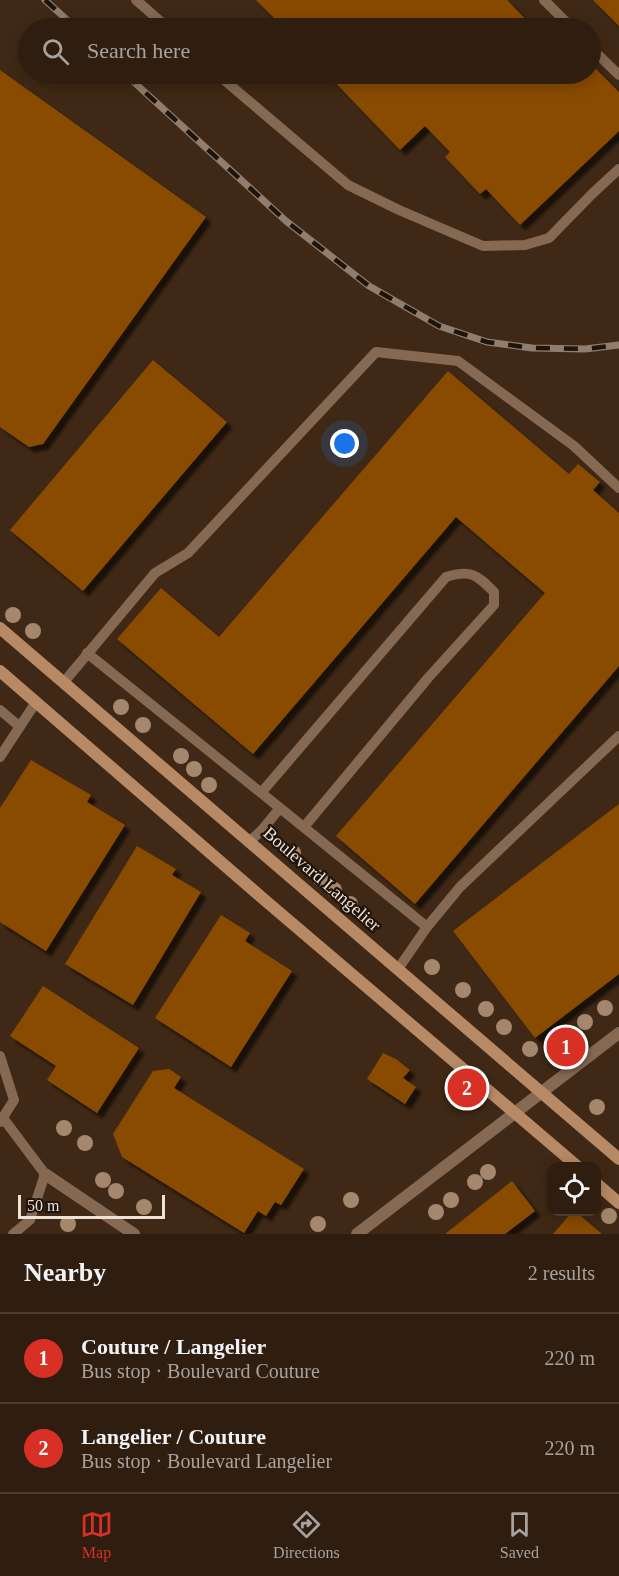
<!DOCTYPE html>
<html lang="en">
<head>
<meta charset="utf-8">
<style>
  :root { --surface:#2f1e10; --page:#3b2b1e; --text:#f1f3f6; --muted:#a7a29f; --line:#4a3c30; --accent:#d93025 }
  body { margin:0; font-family:"Times New Roman",serif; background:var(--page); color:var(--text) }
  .controls { position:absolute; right:18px; bottom:18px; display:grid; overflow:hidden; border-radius:12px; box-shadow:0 3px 15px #0003 }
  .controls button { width:54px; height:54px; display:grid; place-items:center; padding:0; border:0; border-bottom:2px solid var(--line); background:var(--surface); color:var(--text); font:30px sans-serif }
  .scale { position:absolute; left:18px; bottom:15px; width:147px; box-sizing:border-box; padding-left:6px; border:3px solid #f0e1d5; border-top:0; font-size:16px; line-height:21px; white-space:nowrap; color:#f0e1d5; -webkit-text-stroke:4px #1e140b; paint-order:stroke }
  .you { position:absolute; left:345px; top:444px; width:21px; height:21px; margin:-15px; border:4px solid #fff; border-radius:50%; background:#1a73e8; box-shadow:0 0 0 9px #1a73e833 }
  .badge { display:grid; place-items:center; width:39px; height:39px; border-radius:50%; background:var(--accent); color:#fff; font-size:20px; font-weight:700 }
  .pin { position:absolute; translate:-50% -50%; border:3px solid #fff; box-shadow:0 2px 6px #0006 }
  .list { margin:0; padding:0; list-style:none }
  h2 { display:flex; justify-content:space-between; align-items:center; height:78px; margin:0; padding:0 24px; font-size:26px }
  h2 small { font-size:20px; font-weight:400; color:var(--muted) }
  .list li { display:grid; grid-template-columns:39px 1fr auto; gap:18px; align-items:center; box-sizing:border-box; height:90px; padding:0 24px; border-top:2px solid var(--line) }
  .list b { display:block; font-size:22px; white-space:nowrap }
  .list p { margin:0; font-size:20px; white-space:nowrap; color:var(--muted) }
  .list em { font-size:20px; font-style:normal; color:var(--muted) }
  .icon { flex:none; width:33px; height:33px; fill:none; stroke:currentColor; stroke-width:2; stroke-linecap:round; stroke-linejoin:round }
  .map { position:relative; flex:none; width:619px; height:1234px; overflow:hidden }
  .search { position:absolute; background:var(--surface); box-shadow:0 3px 15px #0003; left:18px; right:18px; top:18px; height:66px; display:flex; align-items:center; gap:15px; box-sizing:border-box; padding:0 21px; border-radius:33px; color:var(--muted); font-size:22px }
  .sheet { height:258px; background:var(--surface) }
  nav { display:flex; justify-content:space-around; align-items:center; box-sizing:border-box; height:84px; border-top:2px solid var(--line); background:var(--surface); font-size:16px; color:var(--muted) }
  nav a { display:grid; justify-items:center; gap:3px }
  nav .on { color:var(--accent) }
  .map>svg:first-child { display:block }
</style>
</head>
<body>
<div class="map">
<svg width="619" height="1234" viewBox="0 0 619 1234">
  <defs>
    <filter id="shadow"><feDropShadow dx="5.5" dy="5.5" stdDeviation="1.5" flood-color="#0009"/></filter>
  </defs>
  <rect width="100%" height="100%" fill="#3f2815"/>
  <!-- building -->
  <path fill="#894c03" filter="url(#shadow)" d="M256 0H507L534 28H284Z
    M593 0H619V26Z
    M547 18 558 28H536Z
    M590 63 619 92V131L520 225 486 189 480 194 445 157 450 152 425 126 400 150 327 74H590Z
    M0 70 206 217 43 444 29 447 0 427Z
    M153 360 227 422 83 591 10 530Z
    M448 371 569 474 578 464 600 482 593 490 619 513V666L415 904 336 836 545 593 456 517 253 754 117 639 161 588 219 637Z
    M31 760 91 795 87 802 125 825 46 951 0 922V808Z
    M619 804V974L535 1038 453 931Z
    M137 846 176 869 172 875 201 892 133 1005 65 964Z
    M221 915 250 933 245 941 292 971 231 1067 155 1018Z
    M43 986 139 1048 97 1113 47 1080 56 1066 10 1036Z
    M383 1053 396 1059 410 1070 403 1078 416 1087 405 1104 367 1079Z
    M169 1069 181 1077 174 1088 304 1169 281 1205 275 1202 266 1216 258 1211 244 1233 122 1157 113 1134 153 1071Z
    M512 1181 535 1211 505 1234H445Z
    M572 1212H576L602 1234H553Z"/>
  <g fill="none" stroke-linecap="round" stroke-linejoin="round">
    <!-- service -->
    <path stroke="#856952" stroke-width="10" d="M136 0 168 28
      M544 0 572 28
      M590 47 619 75
      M217 74 348 185 399 210 483 246 525 245 549 238 592 194 619 169
      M87 653 280 808
      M64 682 155 573 188 553 376 352 458 361 574 446 619 488
      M0 710 20 727
      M0 757 36 702
      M261 793 446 577C471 569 477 575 494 592V605L428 678 304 827
      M250 841 261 831 280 808 427 927 398 969
      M427 927 460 887 619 736
      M0 1056 14 1100 0 1122
      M3 1118 45 1174 30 1220 13 1234"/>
    <!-- minor -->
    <path stroke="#856952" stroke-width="12" d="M45 1174 134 1234"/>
    <!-- tertiary -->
    <path stroke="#856952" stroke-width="12" d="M357 1234 619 1033"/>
    <!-- secondary -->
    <path stroke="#b78964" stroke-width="12" d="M0 628 619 1159
      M0 671 267 902 577 1166
      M596 1183 619 1203"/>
    <!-- rail casing -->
    <g stroke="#917d6d" stroke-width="7">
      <path id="rail" d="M45 0 76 28
        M125 74 286 221 369 286 439 326 487 342 532 348 585 349 619 345"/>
    </g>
    <!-- rail -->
    <use href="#rail" stroke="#1e140b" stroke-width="4.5" stroke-dasharray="14" stroke-linecap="butt"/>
  </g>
  <!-- trees -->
  <g fill="#a5876e">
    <circle cx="13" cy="615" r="8"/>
    <circle cx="33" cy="631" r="8"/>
    <circle cx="121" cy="707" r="8"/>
    <circle cx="143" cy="725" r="8"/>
    <circle cx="181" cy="756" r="8"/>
    <circle cx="194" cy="769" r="8"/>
    <circle cx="209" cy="785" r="8"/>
    <circle cx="293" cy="853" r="8"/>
    <circle cx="320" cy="878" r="8"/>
    <circle cx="334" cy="890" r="8"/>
    <circle cx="350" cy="904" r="8"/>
    <circle cx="432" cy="967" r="8"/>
    <circle cx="463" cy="990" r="8"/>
    <circle cx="605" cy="1008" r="8"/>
    <circle cx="486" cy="1009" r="8"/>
    <circle cx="585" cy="1022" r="8"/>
    <circle cx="504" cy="1027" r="8"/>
    <circle cx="557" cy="1043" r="8"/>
    <circle cx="530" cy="1049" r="8"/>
    <circle cx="597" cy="1107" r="8"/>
    <circle cx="64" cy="1128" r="8"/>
    <circle cx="85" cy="1143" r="8"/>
    <circle cx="488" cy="1172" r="8"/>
    <circle cx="103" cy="1180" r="8"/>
    <circle cx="475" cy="1182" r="8"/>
    <circle cx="116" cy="1191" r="8"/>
    <circle cx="351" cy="1200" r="8"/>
    <circle cx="451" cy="1200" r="8"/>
    <circle cx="144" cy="1207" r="8"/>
    <circle cx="436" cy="1212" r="8"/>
    <circle cx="609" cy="1216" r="8"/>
    <circle cx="68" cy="1224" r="8"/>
    <circle cx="318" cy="1224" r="8"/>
  </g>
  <g text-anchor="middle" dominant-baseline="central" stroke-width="4.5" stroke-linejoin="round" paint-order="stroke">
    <!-- street labels -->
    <g font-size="18" fill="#f0e1d5" stroke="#1e140b">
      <text transform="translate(322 879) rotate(41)">Boulevard Langelier</text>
    </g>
  </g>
</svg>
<div class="controls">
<button><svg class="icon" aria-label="locate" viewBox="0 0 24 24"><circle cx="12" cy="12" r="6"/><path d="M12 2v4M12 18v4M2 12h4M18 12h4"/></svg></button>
</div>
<div class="scale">50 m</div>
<div class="you"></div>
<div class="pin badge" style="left:566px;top:1047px">1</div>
<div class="pin badge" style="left:467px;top:1088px">2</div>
<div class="search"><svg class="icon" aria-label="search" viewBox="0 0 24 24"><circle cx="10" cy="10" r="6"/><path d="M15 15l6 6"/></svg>Search here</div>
</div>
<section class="sheet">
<h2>Nearby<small>2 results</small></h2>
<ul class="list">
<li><span class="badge">1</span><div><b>Couture / Langelier</b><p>Bus stop · Boulevard Couture</p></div><em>220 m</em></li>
<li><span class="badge">2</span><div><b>Langelier / Couture</b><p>Bus stop · Boulevard Langelier</p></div><em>220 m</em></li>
</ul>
</section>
<nav>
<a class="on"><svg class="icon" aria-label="map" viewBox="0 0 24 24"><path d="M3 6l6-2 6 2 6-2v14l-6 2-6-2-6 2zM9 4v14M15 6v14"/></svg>Map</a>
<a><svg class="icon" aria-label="directions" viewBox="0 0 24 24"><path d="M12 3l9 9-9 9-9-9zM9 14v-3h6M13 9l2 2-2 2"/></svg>Directions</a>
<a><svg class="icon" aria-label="saved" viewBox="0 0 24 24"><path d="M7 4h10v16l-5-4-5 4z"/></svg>Saved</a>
</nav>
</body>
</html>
